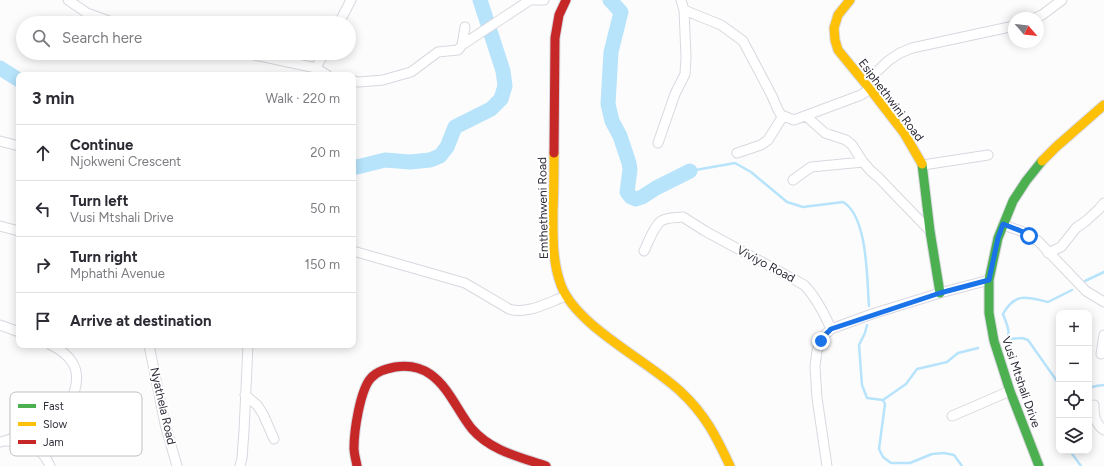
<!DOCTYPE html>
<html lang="en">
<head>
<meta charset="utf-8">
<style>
  :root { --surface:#fff; --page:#f2f2f3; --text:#2b2b33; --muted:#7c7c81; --line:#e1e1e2 }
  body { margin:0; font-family:Figtree,sans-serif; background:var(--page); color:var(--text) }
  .controls { position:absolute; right:12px; bottom:12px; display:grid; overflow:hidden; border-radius:8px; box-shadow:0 2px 10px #0003 }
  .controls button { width:36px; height:36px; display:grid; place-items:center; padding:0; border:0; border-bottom:1px solid var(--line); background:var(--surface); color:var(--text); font:20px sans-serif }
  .compass { position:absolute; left:1008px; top:12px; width:36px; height:36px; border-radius:50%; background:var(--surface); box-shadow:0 2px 10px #0003; rotate:118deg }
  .stop { position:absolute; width:12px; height:12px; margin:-9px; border:3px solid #1a73e8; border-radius:50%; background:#fff }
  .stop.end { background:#1a73e8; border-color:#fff; box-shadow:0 1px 4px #0008 }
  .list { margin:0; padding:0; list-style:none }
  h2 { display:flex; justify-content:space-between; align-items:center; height:52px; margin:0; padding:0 16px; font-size:17px }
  h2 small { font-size:13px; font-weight:400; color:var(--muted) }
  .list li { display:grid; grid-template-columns:26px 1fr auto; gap:12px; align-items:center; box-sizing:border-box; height:56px; padding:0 16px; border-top:1px solid var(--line) }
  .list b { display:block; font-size:15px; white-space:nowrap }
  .list p { margin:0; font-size:13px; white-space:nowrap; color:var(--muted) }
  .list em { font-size:13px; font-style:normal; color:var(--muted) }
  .icon { flex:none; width:22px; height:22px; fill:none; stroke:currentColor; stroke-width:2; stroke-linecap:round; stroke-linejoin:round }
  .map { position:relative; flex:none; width:1104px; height:466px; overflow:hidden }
  .search { position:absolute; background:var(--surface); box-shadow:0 2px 10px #0003; left:16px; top:16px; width:340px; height:44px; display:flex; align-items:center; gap:10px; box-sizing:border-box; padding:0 14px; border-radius:22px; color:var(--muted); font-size:15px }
  .panel { position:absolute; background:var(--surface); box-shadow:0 2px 10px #0003; left:16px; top:72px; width:340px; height:276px; border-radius:8px }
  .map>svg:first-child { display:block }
</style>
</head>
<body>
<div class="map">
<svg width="1104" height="466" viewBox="0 0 1104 466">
  <rect width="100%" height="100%" fill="#fcfcfc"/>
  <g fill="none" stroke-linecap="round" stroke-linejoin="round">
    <!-- stream -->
    <path stroke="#b7e3fb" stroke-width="2.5" d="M690 171 735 163 751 172 787 202 803 207 843 202C868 216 867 281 869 306
      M1085 281 1104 272
      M867 325 865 333 859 345 862 385 867 398 883 400 885 404 879 449 883 457 891 463H910L932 454 944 453 954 455 962 466
      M1007 339C1011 331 1006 323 1003 314 1015 292 1027 297 1048 302L1072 290
      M1007 339 1022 338 1028 340 1059 384
      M1089 388 1096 386 1104 385
      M883 400 906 384 917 369 947 362 958 353 978 348
      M1070 451 1081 466"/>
    <!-- river -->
    <path stroke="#b7e3fb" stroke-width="15" d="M610 0 621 12 611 52 608 104 612 121 620 136 629 163 630 170 627 192 631 197 636 199 642 197 656 188 690 171
      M0 68 19 80
      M353 166 357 167 385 160 410 162 430 160 440 156 447 147 455 127 491 109 501 99 505 86 503 71 480 0"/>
    <!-- street casing -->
    <g stroke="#d9d8e0" stroke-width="11">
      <path id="street" d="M68 0 87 13 114 23
        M684 10 721 25 743 41 772 96 778 110 781 115 794 120 861 95 870 89
        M1035 18 1042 15 1062 0
        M339 23 351 0
        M462 45 530 0H544
        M245 53 316 68 327 75
        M316 68 324 53
        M353 81 359 82 383 80 411 72 438 52 458 50 462 45 465 27
        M865 83 888 61 900 53 912 48 1014 26
        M807 117 825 133 846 140 852 145 863 162 871 171 879 178 930 231
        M0 141 19 146
        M658 143 675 94 685 74 686 57 684 10 681 0
        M737 153 761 145 768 140 783 116
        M923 165 988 155
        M793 180 804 172 811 167 863 162
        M1003 225 1021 231 1038 241 1086 291 1104 302
        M0 226 19 231
        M353 251 465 283 509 309C527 315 549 302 566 296
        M644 251C648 243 654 226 661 221 667 217 677 218 683 217L705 231 804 285C816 297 824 313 831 329
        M1048 253 1061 247 1076 228 1086 221 1099 209 1104 203
        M0 325 19 332
        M149 345 165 424 177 466
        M1101 354 1104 335
        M245 395 257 405 263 414 274 439
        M1094 405C1094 415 1095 424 1104 430
        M952 416 1010 391
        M8 441C26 443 42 446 50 466
        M0 442C13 440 25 432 36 426 44 421 53 417 61 412 74 402 82 377 72 362 67 354 59 349 51 345
        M240 466 242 458 244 431 248 345
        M827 466 817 398 815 366 817 351 821 341 825 335 831 329 872 314 940 293 989 280"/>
    </g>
    <!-- fast casing -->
    <g stroke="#d9d8e0" stroke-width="11">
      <path id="fast" d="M922 164 930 231 940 293
        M1039 466 1010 391 994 341 989 313V280L998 238 1013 201 1026 181 1042 161"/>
    </g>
    <!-- slow casing -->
    <g stroke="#d9d8e0" stroke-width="11">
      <path id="slow" d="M850 0 838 15 834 28 835 40 838 50 870 89 904 133 922 164
        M554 153C554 172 554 191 553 211 553 236 552 261 561 285 576 326 647 360 680 391 705 414 716 436 730 466
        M1042 161 1056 147 1104 105"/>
    </g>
    <!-- jam casing -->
    <g stroke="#d9d8e0" stroke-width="11">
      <path id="jam" d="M554 153 555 38 559 15 566 0
        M357 466C356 460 354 454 354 448 354 431 360 390 371 378 377 371 386 369 395 367 407 365 420 367 430 374 449 387 458 412 472 429 491 451 520 457 546 466"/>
    </g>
    <!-- street -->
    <use href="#street" stroke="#fff" stroke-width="9"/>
    <!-- fast -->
    <use href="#fast" stroke="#4caf50" stroke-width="9"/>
    <!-- slow -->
    <use href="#slow" stroke="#ffc107" stroke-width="9"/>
    <!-- jam -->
    <use href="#jam" stroke="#c62828" stroke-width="9"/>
  </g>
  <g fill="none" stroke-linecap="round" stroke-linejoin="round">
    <!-- route -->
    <path stroke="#1a73e8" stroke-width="5" d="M821 341 825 335 831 329 940 293 989 280 998 238 1003 224 1021 231 1029 236"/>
  </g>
  <g text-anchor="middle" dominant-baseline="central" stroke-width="4" stroke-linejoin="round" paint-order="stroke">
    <!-- street labels -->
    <g font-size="12" fill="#2e2d39" stroke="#fff">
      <text transform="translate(891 100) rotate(53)">Esiphethwini Road</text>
      <text transform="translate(543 208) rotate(-91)">Emthethweni Road</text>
      <text transform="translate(766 264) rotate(28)">Viviyo Road</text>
      <text transform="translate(1021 382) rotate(71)">Vusi Mtshali Drive</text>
      <text transform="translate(163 406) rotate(77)">Nyathela Road</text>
    </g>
  </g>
  <!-- legend -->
  <rect x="10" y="392" width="132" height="64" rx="6" fill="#fff" stroke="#c0c0c4" stroke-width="1"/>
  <rect x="18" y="404" width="18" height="4" fill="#4caf50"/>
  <rect x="18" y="422" width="18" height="4" fill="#ffc107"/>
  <rect x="18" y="440" width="18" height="4" fill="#c62828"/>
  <g font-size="11" fill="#2e2d39">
    <text x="43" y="410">Fast</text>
    <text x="43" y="428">Slow</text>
    <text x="43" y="446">Jam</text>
  </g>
</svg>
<div class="controls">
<button>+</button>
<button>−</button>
<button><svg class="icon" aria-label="locate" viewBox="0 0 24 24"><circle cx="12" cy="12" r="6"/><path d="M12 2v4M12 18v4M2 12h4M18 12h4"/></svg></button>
<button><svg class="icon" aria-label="layers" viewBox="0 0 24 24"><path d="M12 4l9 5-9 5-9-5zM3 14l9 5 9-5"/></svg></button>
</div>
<svg class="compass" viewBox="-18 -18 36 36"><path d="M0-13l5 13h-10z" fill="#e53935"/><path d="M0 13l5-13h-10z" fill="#7c7c81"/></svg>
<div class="stop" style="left:1029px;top:236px"></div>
<div class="stop end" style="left:821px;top:341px"></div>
<div class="search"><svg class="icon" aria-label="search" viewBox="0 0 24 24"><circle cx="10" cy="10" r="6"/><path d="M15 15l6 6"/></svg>Search here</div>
<section class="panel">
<h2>3 min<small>Walk · 220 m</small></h2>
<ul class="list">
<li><svg class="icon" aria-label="ahead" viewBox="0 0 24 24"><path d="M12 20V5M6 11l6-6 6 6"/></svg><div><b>Continue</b><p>Njokweni Crescent</p></div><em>20 m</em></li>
<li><svg class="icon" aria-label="left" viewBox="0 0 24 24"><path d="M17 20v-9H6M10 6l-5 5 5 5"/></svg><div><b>Turn left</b><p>Vusi Mtshali Drive</p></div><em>50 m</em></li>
<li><svg class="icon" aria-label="right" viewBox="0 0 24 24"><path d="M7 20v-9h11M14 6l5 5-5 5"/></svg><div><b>Turn right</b><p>Mphathi Avenue</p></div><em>150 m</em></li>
<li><svg class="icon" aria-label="arrive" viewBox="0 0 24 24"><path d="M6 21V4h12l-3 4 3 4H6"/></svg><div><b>Arrive at destination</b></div></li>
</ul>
</section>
</div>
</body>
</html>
